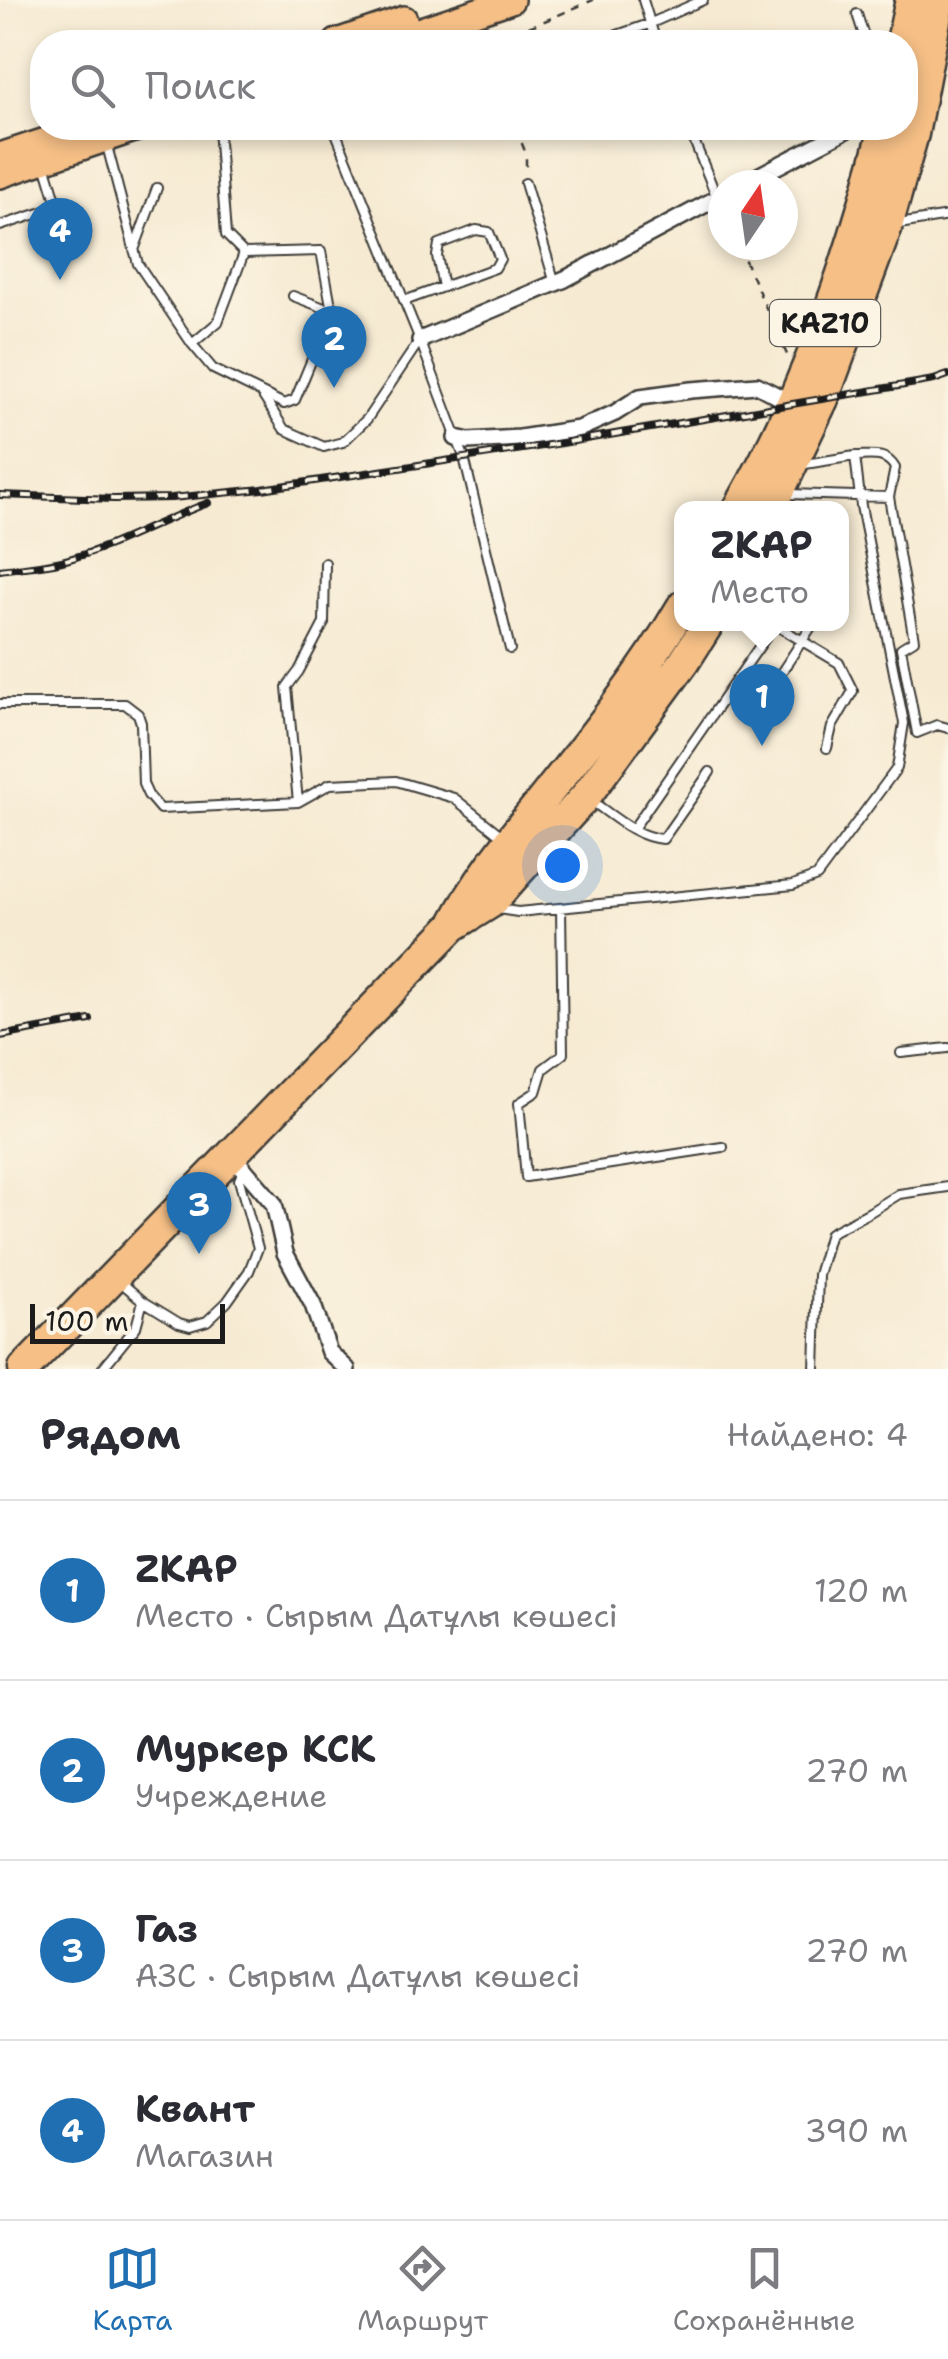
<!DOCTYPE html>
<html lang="ru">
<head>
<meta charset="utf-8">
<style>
  :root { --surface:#fff; --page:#f2f2f3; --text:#2b2b33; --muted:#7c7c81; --line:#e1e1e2; --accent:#1f6fb2 }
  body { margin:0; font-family:"Shantell Sans",sans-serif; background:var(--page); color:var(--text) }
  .compass { position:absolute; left:708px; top:170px; width:90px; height:90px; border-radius:50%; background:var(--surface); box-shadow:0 5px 15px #0003; rotate:13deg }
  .scale { position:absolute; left:30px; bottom:25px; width:195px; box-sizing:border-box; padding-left:10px; border:5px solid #1c1c1c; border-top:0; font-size:28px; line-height:35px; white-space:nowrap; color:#1c1c1c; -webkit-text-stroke:8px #fcf5e5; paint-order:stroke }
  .you { position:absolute; left:562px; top:865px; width:35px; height:35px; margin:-25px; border:8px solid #fff; border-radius:50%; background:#1a73e8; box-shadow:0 0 0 15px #1a73e833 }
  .badge { display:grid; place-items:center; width:65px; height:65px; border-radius:50%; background:var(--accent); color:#fff; font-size:32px; font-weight:700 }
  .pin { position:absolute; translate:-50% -82px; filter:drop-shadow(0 2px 5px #0008) }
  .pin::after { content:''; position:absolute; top:52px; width:35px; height:30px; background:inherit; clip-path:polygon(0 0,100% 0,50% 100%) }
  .popup { position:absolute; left:674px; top:501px; width:175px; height:130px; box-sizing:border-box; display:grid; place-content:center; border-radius:20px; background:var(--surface); filter:drop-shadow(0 2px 8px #0005); font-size:32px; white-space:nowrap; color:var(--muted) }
  .popup b { font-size:38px; color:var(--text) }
  .popup::after { content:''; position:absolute; left:50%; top:100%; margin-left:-20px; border:20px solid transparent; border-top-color:var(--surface) }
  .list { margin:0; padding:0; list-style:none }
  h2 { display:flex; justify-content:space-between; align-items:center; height:130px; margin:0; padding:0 40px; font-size:42px }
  h2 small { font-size:32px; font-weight:400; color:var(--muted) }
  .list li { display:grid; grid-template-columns:65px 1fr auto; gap:30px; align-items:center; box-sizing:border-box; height:180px; padding:0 40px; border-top:2px solid var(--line) }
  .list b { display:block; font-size:38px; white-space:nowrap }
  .list p { margin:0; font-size:32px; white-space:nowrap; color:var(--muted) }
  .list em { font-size:32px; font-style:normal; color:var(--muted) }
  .icon { flex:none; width:55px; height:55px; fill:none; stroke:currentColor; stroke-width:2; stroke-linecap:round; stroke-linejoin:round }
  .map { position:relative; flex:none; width:948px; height:1369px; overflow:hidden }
  .search { position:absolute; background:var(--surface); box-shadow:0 5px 15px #0003; left:30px; right:30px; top:30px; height:110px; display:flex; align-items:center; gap:25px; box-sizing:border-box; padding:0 35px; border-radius:40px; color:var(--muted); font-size:38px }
  .sheet { height:850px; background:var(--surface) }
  nav { display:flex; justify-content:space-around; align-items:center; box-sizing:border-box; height:140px; border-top:2px solid var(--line); background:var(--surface); font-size:28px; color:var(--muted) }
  nav a { display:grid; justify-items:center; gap:5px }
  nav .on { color:var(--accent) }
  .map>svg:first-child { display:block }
</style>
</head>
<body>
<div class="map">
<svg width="948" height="1369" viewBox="0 0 948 1369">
  <rect width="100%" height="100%" fill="#fcf5e5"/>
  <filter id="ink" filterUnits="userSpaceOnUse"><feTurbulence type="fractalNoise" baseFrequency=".01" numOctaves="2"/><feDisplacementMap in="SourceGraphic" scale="20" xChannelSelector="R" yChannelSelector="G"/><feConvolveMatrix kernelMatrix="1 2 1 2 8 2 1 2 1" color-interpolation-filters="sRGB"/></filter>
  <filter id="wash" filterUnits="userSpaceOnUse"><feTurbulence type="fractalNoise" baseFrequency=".0048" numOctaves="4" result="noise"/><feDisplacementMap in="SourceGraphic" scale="40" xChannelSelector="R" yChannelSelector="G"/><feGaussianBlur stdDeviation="2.25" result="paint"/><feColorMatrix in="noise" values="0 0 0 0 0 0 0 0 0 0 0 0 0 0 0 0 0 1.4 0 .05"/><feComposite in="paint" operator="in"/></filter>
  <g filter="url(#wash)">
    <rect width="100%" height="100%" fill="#f6ead2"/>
  </g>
  <g filter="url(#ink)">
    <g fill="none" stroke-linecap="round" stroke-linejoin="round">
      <!-- lane casing -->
      <g stroke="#3d3b37" stroke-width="12">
        <path id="lane" d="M643 0 656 42
          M857 14 866 42
          M597 42 649 24 703 0
          M334 128 420 340 464 457 510 649
          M689 128 717 198
          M106 142 138 264 192 344 213 369 284 404 295 400 332 311 321 251 244 253
          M525 183 555 283
          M893 225 948 216
          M0 226 58 207 45 164
          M134 250 157 188
          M293 296 332 311
          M404 301 495 268 500 259 489 232 476 230 439 244 437 256 443 287
          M192 344 218 322 244 253 226 235 218 128
          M263 396 284 429 324 447 343 442 367 419 420 340
          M855 456C872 456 886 452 895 468L889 497 914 640 901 648 917 733 937 725 948 728
          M788 494 889 497
          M774 624 839 663 853 691 832 727 827 748
          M766 696 813 624
          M0 704H125L138 714 141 723 143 784 148 795 160 809 298 802 330 784 396 781 454 798 498 833 504 840
          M590 800C611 814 636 838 663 839L710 772
          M298 802 287 687 299 671 324 623 325 563
          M633 829 775 624
          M561 908 563 1054 543 1069 536 1092 519 1103 526 1177 723 1147
          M498 909 518 912 793 885 817 876 897 768 904 723 861 506 855 456 799 465
          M901 1053 948 1048
          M117 1279 143 1301 179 1323 190 1326 207 1321 227 1302 249 1271 258 1248 239 1180 244 1168
          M102 1369 136 1327 143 1301
          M815 1369 818 1275 830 1233 870 1212 899 1194 948 1187"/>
      </g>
      <!-- street casing -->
      <g stroke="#3d3b37" stroke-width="20">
        <path id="street" d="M741 185 850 128
          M420 340 565 279 723 195
          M456 438 468 441 520 438 579 429 615 413 640 397 691 390 757 385 791 403
          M232 1155 274 1204 285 1253 313 1305 329 1352 347 1369"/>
      </g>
      <!-- primary casing -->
      <g stroke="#3d3b37" stroke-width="30">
        <path id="primary" d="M337 42 404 19
          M385 42 511 0
          M0 156 85 128
          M0 175 137 128"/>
      </g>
      <!-- highway casing -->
      <g stroke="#3d3b37" stroke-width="35">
        <path id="highway" d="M902 42 911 0
          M739 508C807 390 851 259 885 128
          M771 508 823 399 887 226 913 134 939 0
          M454 925C480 875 513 837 547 794 595 734 643 674 682 607
          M24 1369 453 926 490 903 585 797 684 662 708 624"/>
      </g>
      <!-- path -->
      <path stroke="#3d3b37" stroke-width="2.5" stroke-dasharray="8 8" stroke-linecap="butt" d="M483 42 540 23 593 0
        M516 128 526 154V172
        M738 245 788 357"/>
      <!-- lane -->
      <use href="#lane" stroke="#fff" stroke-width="8"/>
      <!-- street -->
      <use href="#street" stroke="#fff" stroke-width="15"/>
      <!-- primary -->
      <use href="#primary" stroke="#f5bf86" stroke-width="25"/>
      <!-- highway -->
      <use href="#highway" stroke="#f5bf86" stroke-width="30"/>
      <!-- rail casing -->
      <g stroke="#1c1c1c" stroke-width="8">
        <path id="rail" d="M0 495 114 499 172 498 262 489 562 443 934 380 948 375
          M0 570C20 567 42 566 62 561 113 548 159 521 208 503
          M0 1036 90 1020"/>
      </g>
      <!-- rail -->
      <use href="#rail" stroke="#fcf5e5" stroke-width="4" stroke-dasharray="11" stroke-linecap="butt"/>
    </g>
  </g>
  <g text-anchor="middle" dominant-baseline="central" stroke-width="8" stroke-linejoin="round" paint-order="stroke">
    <!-- shield labels -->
    <rect fill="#fcf5e5" stroke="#5f5d58" stroke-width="2.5" x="770" y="300" width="110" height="46" rx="8"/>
    <g font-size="28" font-weight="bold" fill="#1c1c1c">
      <text x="825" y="323">KAZ10</text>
    </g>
  </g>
</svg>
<svg class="compass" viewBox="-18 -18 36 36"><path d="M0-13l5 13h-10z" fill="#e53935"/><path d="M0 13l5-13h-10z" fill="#7c7c81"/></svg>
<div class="scale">100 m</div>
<div class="you"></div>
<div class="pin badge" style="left:762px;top:746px">1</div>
<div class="popup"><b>ZKAP</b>Место</div>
<div class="pin badge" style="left:334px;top:388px">2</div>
<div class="pin badge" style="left:199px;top:1254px">3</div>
<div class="pin badge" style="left:60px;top:280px">4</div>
<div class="search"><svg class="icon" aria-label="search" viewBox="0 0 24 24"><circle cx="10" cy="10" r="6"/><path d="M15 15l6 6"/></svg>Поиск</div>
</div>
<section class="sheet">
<h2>Рядом<small>Найдено: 4</small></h2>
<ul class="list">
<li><span class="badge">1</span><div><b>ZKAP</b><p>Место · Сырым Датұлы көшесі</p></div><em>120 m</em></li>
<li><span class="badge">2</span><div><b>Муркер КСК</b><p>Учреждение</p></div><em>270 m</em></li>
<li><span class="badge">3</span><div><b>Газ</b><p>АЗС · Сырым Датұлы көшесі</p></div><em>270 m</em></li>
<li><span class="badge">4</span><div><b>Квант</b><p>Магазин</p></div><em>390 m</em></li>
</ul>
</section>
<nav>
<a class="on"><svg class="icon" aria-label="map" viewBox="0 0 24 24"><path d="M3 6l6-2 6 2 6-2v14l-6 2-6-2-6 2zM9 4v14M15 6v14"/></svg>Карта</a>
<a><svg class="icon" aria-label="directions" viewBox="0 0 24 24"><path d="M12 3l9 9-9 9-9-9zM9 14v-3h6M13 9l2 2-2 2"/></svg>Маршрут</a>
<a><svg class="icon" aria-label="saved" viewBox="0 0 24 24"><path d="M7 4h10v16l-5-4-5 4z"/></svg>Сохранённые</a>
</nav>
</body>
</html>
